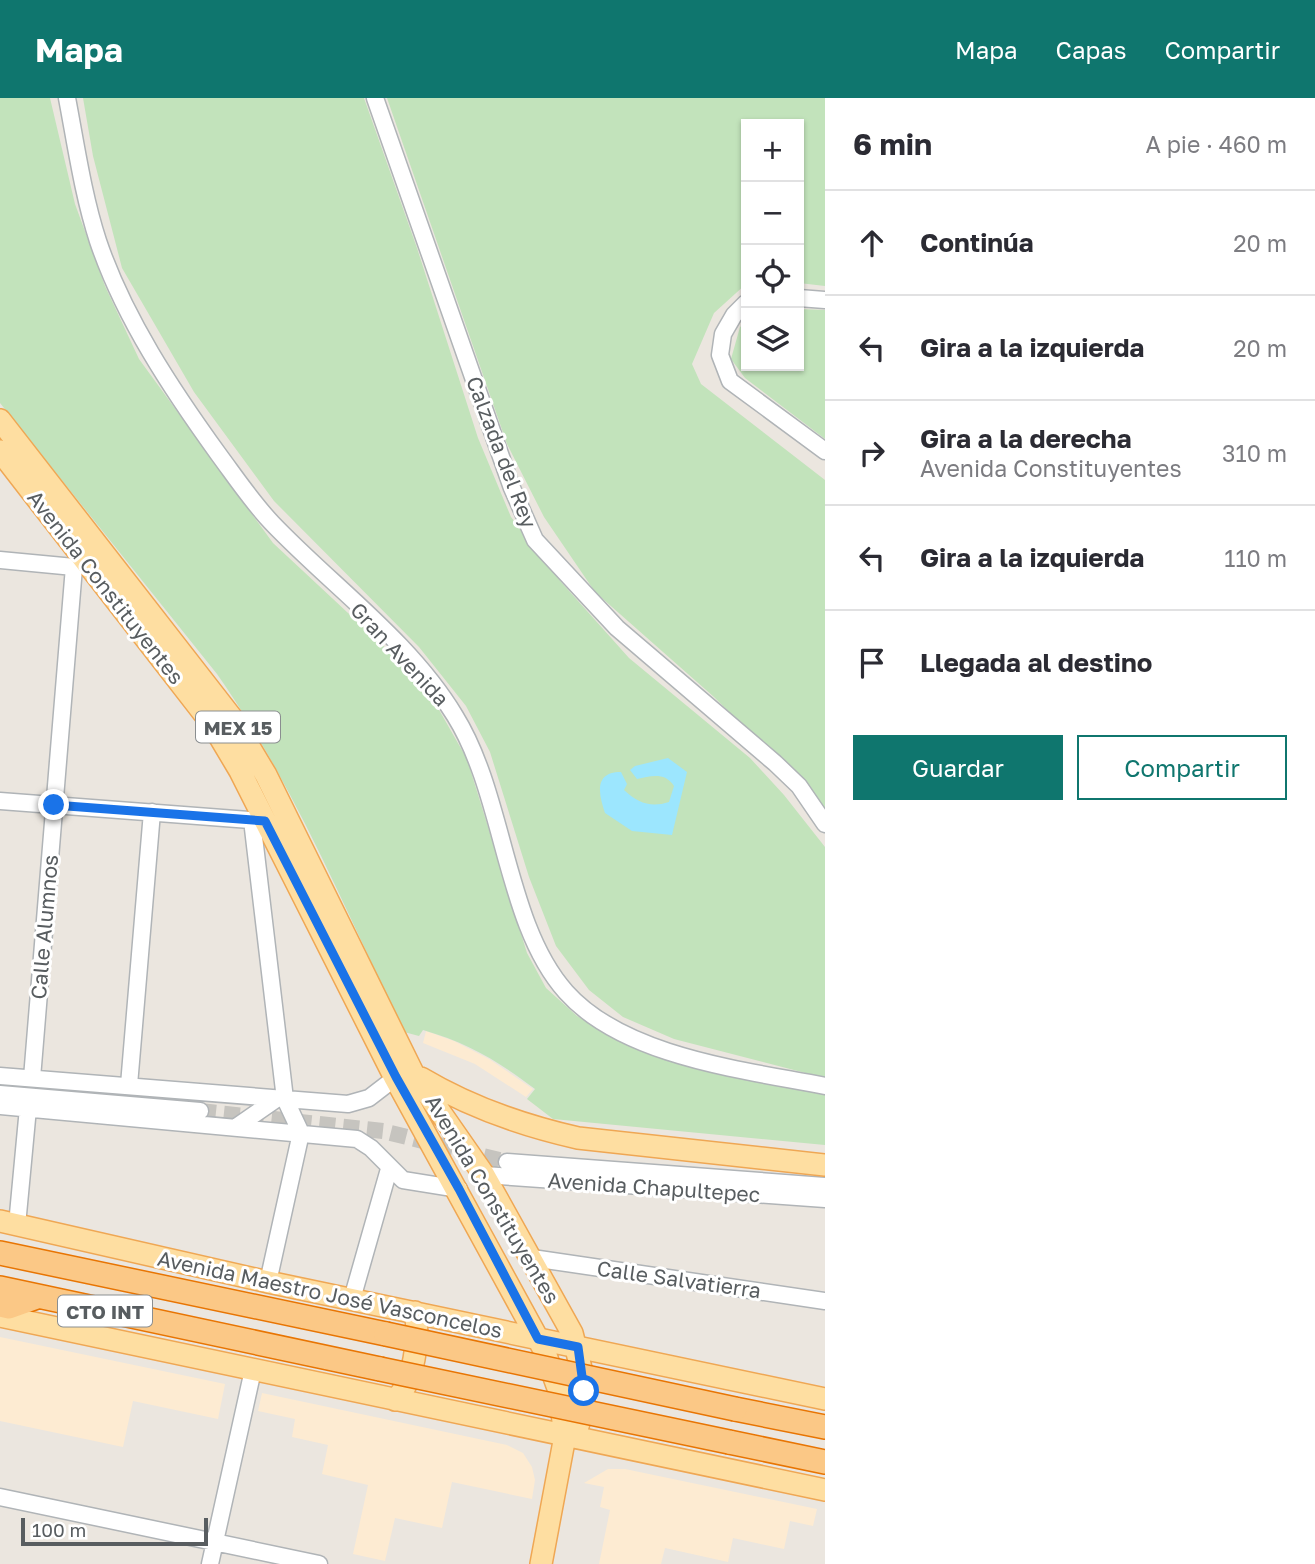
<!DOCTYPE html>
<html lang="es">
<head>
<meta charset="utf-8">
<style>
  :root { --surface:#fff; --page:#f7f7f7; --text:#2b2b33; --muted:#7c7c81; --line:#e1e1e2; --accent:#0f766e }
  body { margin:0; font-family:"Golos Text",sans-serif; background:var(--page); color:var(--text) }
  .controls { position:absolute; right:21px; top:21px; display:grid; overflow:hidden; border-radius:0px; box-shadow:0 2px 5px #0004 }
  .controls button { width:63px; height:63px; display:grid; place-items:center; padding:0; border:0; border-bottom:2px solid var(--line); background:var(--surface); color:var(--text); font:35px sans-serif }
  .scale { position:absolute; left:21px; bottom:18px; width:187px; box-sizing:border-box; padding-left:7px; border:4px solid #585d60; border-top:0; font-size:19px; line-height:24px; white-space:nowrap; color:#585d60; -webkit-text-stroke:5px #fff; paint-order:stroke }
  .stop { position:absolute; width:21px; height:21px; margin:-16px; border:5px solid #1a73e8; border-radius:50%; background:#fff }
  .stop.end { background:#1a73e8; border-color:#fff; box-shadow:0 2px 7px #0008 }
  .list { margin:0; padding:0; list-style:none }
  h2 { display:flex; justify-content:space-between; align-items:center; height:91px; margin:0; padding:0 28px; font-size:30px }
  h2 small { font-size:23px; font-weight:400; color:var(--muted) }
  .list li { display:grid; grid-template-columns:46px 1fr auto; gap:21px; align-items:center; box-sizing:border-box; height:105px; padding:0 28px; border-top:2px solid var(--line) }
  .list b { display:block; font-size:26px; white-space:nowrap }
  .list p { margin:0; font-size:23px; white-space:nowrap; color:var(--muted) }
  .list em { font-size:23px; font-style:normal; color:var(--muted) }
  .actions { display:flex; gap:14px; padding:21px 28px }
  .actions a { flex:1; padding:16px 0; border:2px solid var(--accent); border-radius:0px; text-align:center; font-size:24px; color:var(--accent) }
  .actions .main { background:var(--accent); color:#fff }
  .icon { flex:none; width:38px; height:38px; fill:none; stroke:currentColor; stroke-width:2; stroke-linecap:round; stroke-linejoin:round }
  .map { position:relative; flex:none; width:825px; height:1466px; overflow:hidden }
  header { display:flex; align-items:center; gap:42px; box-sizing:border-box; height:98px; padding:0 35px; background:var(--accent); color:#fff }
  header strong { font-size:33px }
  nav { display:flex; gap:38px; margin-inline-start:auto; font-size:24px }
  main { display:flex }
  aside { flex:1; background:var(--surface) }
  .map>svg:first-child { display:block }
</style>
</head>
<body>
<header>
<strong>Mapa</strong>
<nav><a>Mapa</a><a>Capas</a><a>Compartir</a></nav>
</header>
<main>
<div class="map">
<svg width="825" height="1466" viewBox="0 0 825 1466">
  <rect width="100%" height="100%" fill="#ebe6df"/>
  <!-- commercial -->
  <path fill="#fdebd2" d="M426 933 454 943 489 961 533 991 526 999 475 966 423 945Z
    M0 1239 225 1286 218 1321 133 1303 123 1349 0 1323Z
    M262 1295 507 1347 523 1355 532 1369 535 1382 532 1401 452 1384 442 1430 395 1420 385 1463 353 1456 368 1387 322 1376 328 1347 292 1339 295 1321 258 1313Z
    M608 1371H625L817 1411 813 1428 790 1423 784 1451 733 1440 728 1464 665 1450 661 1466H599L610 1412 600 1409 604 1389 584 1385Z"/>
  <!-- green -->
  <path fill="#c2e3bb" d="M0 0H50L75 106 105 188 139 261 273 445 407 570 434 603 467 661 527 855 546 890 577 918 623 945 719 975 825 996V1047L553 1021 527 1001 535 991C498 963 468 945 423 932L419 938 404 934C346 813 294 686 217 576L0 305Z
    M83 0H364L417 150 478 340 511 419 562 485 629 560 750 660 784 697 825 749V980L674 941 623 919 589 892 556 848 529 779 490 654 466 608 419 549 274 403 194 294 122 170 93 58Z
    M387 0H825V188L799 185V26H746V186L714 215 692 266 701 286 825 382V710L714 599 595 494 544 419 507 346Z
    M799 211 825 212V341L745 280 731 261 740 229 746 225V268H799Z"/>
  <!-- water -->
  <path fill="#9ce6fe" d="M668 660 687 674 672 737 632 733 605 715C599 697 593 674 621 674L627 686 624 692C638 705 651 710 669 704L674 688C665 674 651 678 637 681L630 672 635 668Z"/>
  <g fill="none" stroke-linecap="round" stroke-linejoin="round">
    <!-- minor-tunnel -->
    <path stroke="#c6c4bf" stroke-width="16" stroke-dasharray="16 8" stroke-linecap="butt" d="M200 1013 383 1033 507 1064"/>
    <!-- minor casing -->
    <g stroke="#b0b4b7" stroke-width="19">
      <path id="minor" d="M67 0C76 47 83 97 98 143 124 220 172 292 219 357 236 380 252 404 272 425 332 488 410 543 455 618 505 698 505 826 566 894 624 959 744 972 825 988
        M375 0 512 390 535 442 617 530 775 665 799 688 825 726
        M799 200 825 202
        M746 205 734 217 723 236 720 257 730 283 825 353
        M0 462 74 469 84 467
        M0 703 263 723
        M252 722 285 1001 301 1035 268 1184
        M0 978 348 1006 369 1000 395 980
        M32 980 74 469
        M129 987 152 714
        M0 996 200 1013
        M0 1008 357 1041 371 1050 403 1082 459 1091
        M236 1029 278 1000
        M507 1064 825 1088
        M484 1077 825 1101
        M17 1127 28 1010
        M532 1160 825 1203
        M352 1201 389 1071
        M0 1399 319 1466
        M210 1466 253 1272"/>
    </g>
    <!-- major casing -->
    <g stroke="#efa754" stroke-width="24">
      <path id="major" d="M0 322 232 620 266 677 413 975 484 1077 572 1235 584 1282V1309L578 1328
        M0 353 212 626 240 673 395 980 544 1252 559 1293 565 1338 541 1466
        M421 980C468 1008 525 1028 578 1040L825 1067
        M0 1123 268 1184 825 1301
        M0 1218 825 1392
        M395 1302C414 1285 420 1239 415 1214"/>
    </g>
    <!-- highway casing -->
    <g stroke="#e87503" stroke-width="26">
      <path id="highway" d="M0 1155 386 1236
        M0 1190 380 1271
        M0 1207 9 1209 37 1199
        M735 1311 825 1329
        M729 1344 825 1364"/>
    </g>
    <!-- minor -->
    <use href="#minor" stroke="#fff" stroke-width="16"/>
    <!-- major -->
    <use href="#major" stroke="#fedea1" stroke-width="21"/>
    <!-- highway -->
    <use href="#highway" stroke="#fbc886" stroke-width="23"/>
    <!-- highway-bridge casing -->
    <g stroke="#e87503" stroke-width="26" stroke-linecap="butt">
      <path id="highway-bridge" d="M386 1236 735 1311
        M380 1271 729 1344"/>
    </g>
    <!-- highway-bridge -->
    <use href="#highway-bridge" stroke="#fbc886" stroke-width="23"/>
  </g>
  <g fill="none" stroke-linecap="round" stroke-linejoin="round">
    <!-- route -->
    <path stroke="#1a73e8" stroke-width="9" d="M54 707 265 723 396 979 459 1091 538 1241 578 1249 584 1293"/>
  </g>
  <g text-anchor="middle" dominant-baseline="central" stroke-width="6" stroke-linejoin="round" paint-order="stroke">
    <!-- shield labels -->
    <g fill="#fff" stroke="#8a8e90" stroke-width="2">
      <rect x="196" y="613.5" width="84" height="31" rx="5"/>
      <rect x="58" y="1197.5" width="94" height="31" rx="5"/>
    </g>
    <g font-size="19" font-weight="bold" fill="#585d60">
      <text x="238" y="629">MEX 15</text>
      <text x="105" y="1213">CTO INT</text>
    </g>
    <!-- street labels -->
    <g font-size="21" fill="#585d60" stroke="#fff">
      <text transform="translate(502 354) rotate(69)">Calzada del Rey</text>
      <text transform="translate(106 489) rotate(52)">Avenida Constituyentes</text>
      <text transform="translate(400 556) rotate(47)">Gran Avenida</text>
      <text transform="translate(44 829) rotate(-85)">Calle Alumnos</text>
      <text transform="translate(654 1089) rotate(4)">Avenida Chapultepec</text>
      <text transform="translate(493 1101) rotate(59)">Avenida Constituyentes</text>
      <text transform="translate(679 1181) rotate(8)">Calle Salvatierra</text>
      <text transform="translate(330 1196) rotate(12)">Avenida Maestro José Vasconcelos</text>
    </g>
  </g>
</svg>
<div class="controls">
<button>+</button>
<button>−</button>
<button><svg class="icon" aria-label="locate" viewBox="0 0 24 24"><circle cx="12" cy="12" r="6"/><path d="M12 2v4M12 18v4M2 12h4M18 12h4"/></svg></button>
<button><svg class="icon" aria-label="layers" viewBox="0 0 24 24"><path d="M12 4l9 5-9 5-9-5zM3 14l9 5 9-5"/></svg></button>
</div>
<div class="scale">100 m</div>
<div class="stop" style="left:584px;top:1293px"></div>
<div class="stop end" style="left:54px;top:707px"></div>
</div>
<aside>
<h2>6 min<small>A pie · 460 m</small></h2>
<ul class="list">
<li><svg class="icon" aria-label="ahead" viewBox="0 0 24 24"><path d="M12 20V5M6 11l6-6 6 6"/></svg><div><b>Continúa</b></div><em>20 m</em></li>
<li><svg class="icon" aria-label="left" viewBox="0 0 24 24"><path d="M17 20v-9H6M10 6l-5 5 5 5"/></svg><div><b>Gira a la izquierda</b></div><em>20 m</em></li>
<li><svg class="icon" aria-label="right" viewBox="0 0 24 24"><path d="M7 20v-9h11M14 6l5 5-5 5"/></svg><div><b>Gira a la derecha</b><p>Avenida Constituyentes</p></div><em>310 m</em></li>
<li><svg class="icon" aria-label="left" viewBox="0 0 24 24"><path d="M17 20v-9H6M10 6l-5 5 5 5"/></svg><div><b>Gira a la izquierda</b></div><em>110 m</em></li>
<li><svg class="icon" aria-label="arrive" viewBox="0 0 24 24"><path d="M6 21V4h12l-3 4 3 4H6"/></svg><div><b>Llegada al destino</b></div></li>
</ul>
<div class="actions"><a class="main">Guardar</a><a>Compartir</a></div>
</aside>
</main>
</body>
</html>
